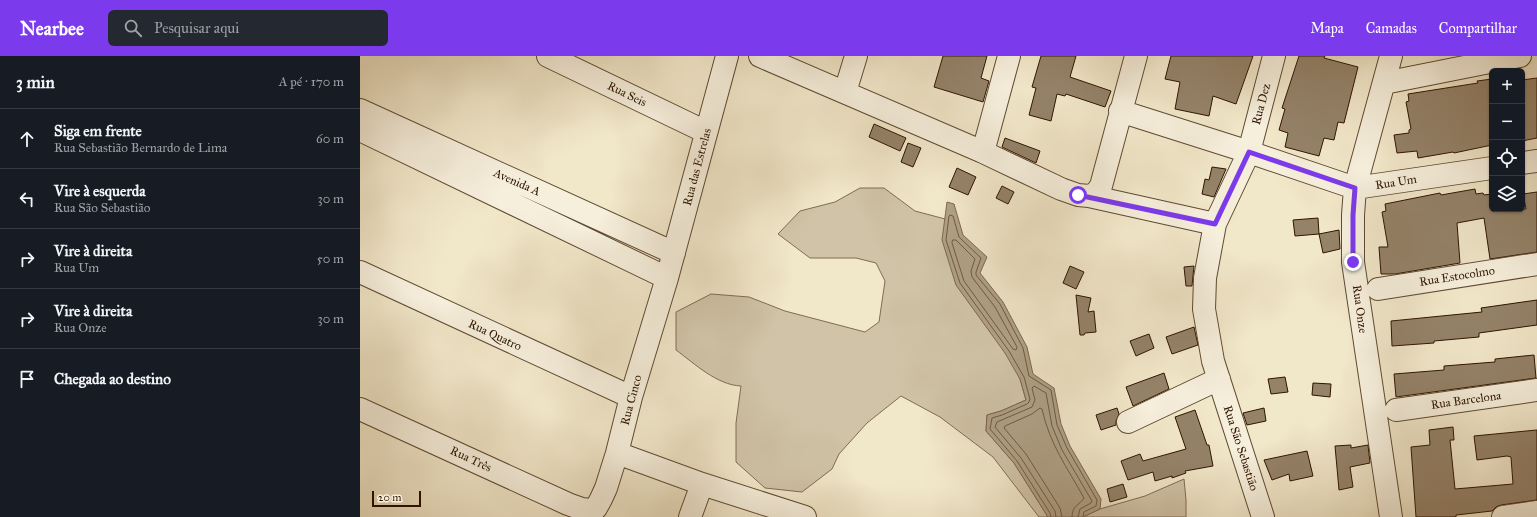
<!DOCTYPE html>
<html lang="pt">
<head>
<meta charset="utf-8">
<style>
  :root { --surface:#171b24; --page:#242831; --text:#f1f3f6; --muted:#9ea1a6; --line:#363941; --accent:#7c3aed }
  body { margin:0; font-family:"IM FELL Great Primer",serif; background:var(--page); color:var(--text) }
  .controls { position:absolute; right:12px; top:12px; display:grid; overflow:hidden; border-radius:6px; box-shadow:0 1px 3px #0004 }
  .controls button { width:36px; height:36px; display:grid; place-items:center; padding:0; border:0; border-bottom:1px solid var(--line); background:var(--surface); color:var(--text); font:20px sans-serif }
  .scale { position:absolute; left:12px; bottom:10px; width:49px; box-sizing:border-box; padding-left:4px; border:2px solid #2f1500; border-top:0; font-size:11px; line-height:14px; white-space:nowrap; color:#2f1500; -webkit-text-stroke:3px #f6efdc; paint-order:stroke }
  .stop { position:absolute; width:12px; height:12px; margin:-9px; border:3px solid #7c3aed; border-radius:50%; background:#fff }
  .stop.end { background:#7c3aed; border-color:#fff; box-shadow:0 1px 4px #0008 }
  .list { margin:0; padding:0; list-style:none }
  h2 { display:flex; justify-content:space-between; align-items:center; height:52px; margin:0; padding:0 16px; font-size:17px }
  h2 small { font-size:13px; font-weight:400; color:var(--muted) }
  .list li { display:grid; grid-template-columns:26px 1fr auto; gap:12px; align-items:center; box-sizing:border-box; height:60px; padding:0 16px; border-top:1px solid var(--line) }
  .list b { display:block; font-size:15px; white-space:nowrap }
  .list p { margin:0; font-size:13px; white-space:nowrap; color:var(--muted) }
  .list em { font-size:13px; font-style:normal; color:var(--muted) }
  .icon { flex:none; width:22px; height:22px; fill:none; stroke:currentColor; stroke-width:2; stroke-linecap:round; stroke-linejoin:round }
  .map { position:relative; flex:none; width:1177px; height:461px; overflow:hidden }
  header { display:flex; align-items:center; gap:24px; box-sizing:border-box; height:56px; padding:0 20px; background:var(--accent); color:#fff }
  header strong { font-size:19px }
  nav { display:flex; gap:22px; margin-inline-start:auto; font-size:14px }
  .search { width:280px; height:36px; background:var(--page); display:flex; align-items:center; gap:10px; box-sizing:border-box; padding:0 14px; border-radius:6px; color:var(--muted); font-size:15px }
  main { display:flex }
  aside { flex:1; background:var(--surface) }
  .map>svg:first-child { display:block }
</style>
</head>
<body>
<header>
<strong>Nearbee</strong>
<div class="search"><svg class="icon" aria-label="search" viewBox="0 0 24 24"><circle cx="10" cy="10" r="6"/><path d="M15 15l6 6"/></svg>Pesquisar aqui</div>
<nav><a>Mapa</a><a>Camadas</a><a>Compartilhar</a></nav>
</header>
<main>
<aside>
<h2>3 min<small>A pé · 170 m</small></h2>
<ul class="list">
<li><svg class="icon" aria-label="ahead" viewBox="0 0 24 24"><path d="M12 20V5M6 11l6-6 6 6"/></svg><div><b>Siga em frente</b><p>Rua Sebastião Bernardo de Lima</p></div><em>60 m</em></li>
<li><svg class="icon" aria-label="left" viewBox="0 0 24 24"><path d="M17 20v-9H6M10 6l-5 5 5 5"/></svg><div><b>Vire à esquerda</b><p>Rua São Sebastião</p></div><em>30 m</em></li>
<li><svg class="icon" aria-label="right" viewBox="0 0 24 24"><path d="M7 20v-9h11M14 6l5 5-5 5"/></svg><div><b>Vire à direita</b><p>Rua Um</p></div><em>50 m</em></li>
<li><svg class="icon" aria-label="right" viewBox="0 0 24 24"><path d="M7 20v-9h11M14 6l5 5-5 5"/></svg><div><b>Vire à direita</b><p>Rua Onze</p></div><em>30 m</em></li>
<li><svg class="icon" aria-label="arrive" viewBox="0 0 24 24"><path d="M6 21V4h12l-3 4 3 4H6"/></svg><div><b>Chegada ao destino</b></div></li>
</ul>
</aside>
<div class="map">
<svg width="1177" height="461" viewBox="0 0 1177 461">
  <rect width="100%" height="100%" fill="#f1e7c9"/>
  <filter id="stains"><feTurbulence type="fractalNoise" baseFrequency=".005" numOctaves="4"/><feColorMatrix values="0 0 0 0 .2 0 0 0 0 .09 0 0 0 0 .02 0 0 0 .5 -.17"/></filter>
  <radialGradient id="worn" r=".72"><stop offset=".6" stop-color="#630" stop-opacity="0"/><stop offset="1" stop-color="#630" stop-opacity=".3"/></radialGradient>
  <!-- green -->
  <path fill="#d0c3a7" stroke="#806c54" d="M500 132H524L555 155 589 164 660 323 666 344 641 355 627 359 626 375 654 407 688 461H679L633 401 580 361 541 340 507 367 479 398 472 413 442 436 405 432 376 406V367L381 330C357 329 335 308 316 294V256L351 238 389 241 425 255 505 276 519 266 525 225 516 207 496 202H450L418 178 440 155 475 146Z
    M824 423 826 444V461H723L740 453 785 440Z"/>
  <!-- water -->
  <path fill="#afa085" stroke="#7c6850" d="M587 146 594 148 603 179 627 201 620 217 643 246 667 291 673 318 694 332 701 368 710 390 741 443 740 453 723 461H688L654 407 626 375 627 359 641 355 666 344 660 323 645 297 596 229 582 184Z"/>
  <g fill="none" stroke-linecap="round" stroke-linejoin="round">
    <!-- shore -->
    <path stroke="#6f5a42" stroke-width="1" d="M593 184H596L615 203 611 215 612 221 635 251 657 291 656 294 653 293 604 225 592 187Z
      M691 461 690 457 657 405 630 373 632 362 642 359 667 348 669 346 670 343 664 321 649 295 600 227 586 184 589 160 590 159 593 160 599 181 621 202 616 216V219L640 248 663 292 669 320 691 334 697 369 707 392 737 444 736 450 724 456 723 461
      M696 461 695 455 661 402 635 371 637 366 672 351 675 344 672 332 674 330 686 337 692 370 702 394 732 445 731 447 720 453 718 461
      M702 461 700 452 666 398 644 372 645 370 672 358 680 352 682 353C690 389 707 411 724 442 719 450 712 449 712 461"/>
  </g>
  <!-- building -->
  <path fill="#948269" stroke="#2f1500" d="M583 0H627L621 22 629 25 623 46 574 31Z
    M681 0H716L710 21 751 35 745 51 706 38 705 40 697 38 691 65 669 59 676 32 672 31Z
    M811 0H893L876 48 853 40 849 60 815 53 820 26 805 23Z
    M939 0H965L964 2 998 11 984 67 978 66 974 84 964 82 959 100 925 91 928 77 919 74 925 53 922 52Z
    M1177 22V82L1162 85V24Z
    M1132 23V89L1094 97 1093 96 1058 102 1057 95 1037 97 1034 79 1049 77V74L1051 73 1046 46 1049 45 1048 38 1118 27 1117 25Z
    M514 68 546 82 540 95 509 81Z
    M645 82 680 95 676 107 642 91Z
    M548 87 561 92 553 111 541 106Z
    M852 111 866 113 854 141 842 138 845 123 849 124Z
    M597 112 616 121 608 139 589 131Z
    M642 130 654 136 648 148 636 142Z
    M1115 133 1116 138 1123 137 1124 139 1132 138V153H1166L1163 138 1177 136V196L1130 203 1124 162 1097 167 1100 207 1035 218H1021L1019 191H1028L1022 156 1026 155 1025 148 1080 137 1081 139Z
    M958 162 959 178 935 180 933 164Z
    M979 174 980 193 963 197 959 178Z
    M710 210 724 216 716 233 703 227Z
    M834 210 832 230H826L824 211Z
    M716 239 731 242 728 256 734 255 736 276 725 277 724 279H720Z
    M1177 244V269L1119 277V281L1074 285V287L1032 290 1031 265 1122 256 1121 252Z
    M834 271 838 289 812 298 806 281Z
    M789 278 794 292 776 300 770 285Z
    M1174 299 1176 322 1036 341 1034 318 1084 314V310L1135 306V303Z
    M804 317 809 333 773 350 766 331Z
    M925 321 928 336 911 338 908 323Z
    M953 327 971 328 970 341 952 339Z
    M757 352 759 358 756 365V369L741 374 736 359Z
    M904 352 906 365 887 369 883 357Z
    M835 354 847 389H849L853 410 825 415 826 417 812 422V420L795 425 793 416 768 424 761 405 780 398 783 405 826 393 815 361Z
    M1093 371 1094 384H1090L1095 433 1153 428 1151 401 1147 400 1117 404 1114 380 1177 374V444L1141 449 1136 451 1132 455 1096 459V461H1056L1051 391 1070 389 1069 374Z
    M991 389V392L1008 389 1010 407 990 411 993 431 979 434 975 390Z
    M947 395 953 420 930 425 929 418 912 424 904 404Z
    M763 428 767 441 750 446 747 433Z"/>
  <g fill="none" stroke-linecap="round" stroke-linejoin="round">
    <!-- minor casing -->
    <g stroke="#604a32" stroke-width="24">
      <path id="minor" d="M188 0 346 76
        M400 0 623 96 701 133 718 139 729 140 736 137 741 130 776 0
        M1024 27 1160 0
        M485 36 496 0
        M0 54 314 197
        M760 55 889 96 995 132 1132 112
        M0 74 307 222
        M623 96 649 0
        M1162 107 1177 105
        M729 140 855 168
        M0 216 271 341
        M1018 233 1177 208
        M0 353 208 448 222 453 230 454 236 452 241 443 246 432 257 397 271 341 307 222 367 0
        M1036 354 1177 334
        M768 366 859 323
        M257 397 342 428 445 461
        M330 461 342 428
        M903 461 853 305 844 253 845 222 855 168 889 96 914 0
        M1031 461 993 206V159L995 132 1031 0
        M1143 461 1177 456"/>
    </g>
    <!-- minor -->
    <use href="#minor" stroke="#f6efdc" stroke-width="22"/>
  </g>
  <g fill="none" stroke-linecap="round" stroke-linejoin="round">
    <!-- route -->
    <path stroke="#7c3aed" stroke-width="5" d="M718 139 855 168 889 96 995 132 993 159V206"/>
  </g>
  <g text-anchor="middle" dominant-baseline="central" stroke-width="3.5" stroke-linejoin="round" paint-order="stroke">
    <!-- street labels -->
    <g font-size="12" fill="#2f1500" stroke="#f6efdc">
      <text transform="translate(267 38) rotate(26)">Rua Seis</text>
      <text transform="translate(901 48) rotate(-75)">Rua Dez</text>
      <text transform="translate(337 111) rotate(-75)">Rua das Estrelas</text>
      <text transform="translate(157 126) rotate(24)">Avenida A</text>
      <text transform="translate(1036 126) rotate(-9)">Rua Um</text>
      <text transform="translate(1097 220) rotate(-9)">Rua Estocolmo</text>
      <text transform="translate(1000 253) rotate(82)">Rua Onze</text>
      <text transform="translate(135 279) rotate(25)">Rua Quatro</text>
      <text transform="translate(271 344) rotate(-75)">Rua Cinco</text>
      <text transform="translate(1106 344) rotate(-8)">Rua Barcelona</text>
      <text transform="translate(881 392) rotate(72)">Rua São Sebastião</text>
      <text transform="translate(111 403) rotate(25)">Rua Três</text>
    </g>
  </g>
  <rect width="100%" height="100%" filter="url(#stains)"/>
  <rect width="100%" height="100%" fill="url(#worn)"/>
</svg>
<div class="controls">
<button>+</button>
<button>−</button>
<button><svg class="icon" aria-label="locate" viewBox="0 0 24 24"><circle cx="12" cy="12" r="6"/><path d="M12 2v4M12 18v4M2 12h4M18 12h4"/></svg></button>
<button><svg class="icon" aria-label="layers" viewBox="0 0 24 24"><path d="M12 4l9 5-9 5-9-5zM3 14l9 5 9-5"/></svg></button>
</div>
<div class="scale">20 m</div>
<div class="stop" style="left:718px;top:139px"></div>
<div class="stop end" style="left:993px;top:206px"></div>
</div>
</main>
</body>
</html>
